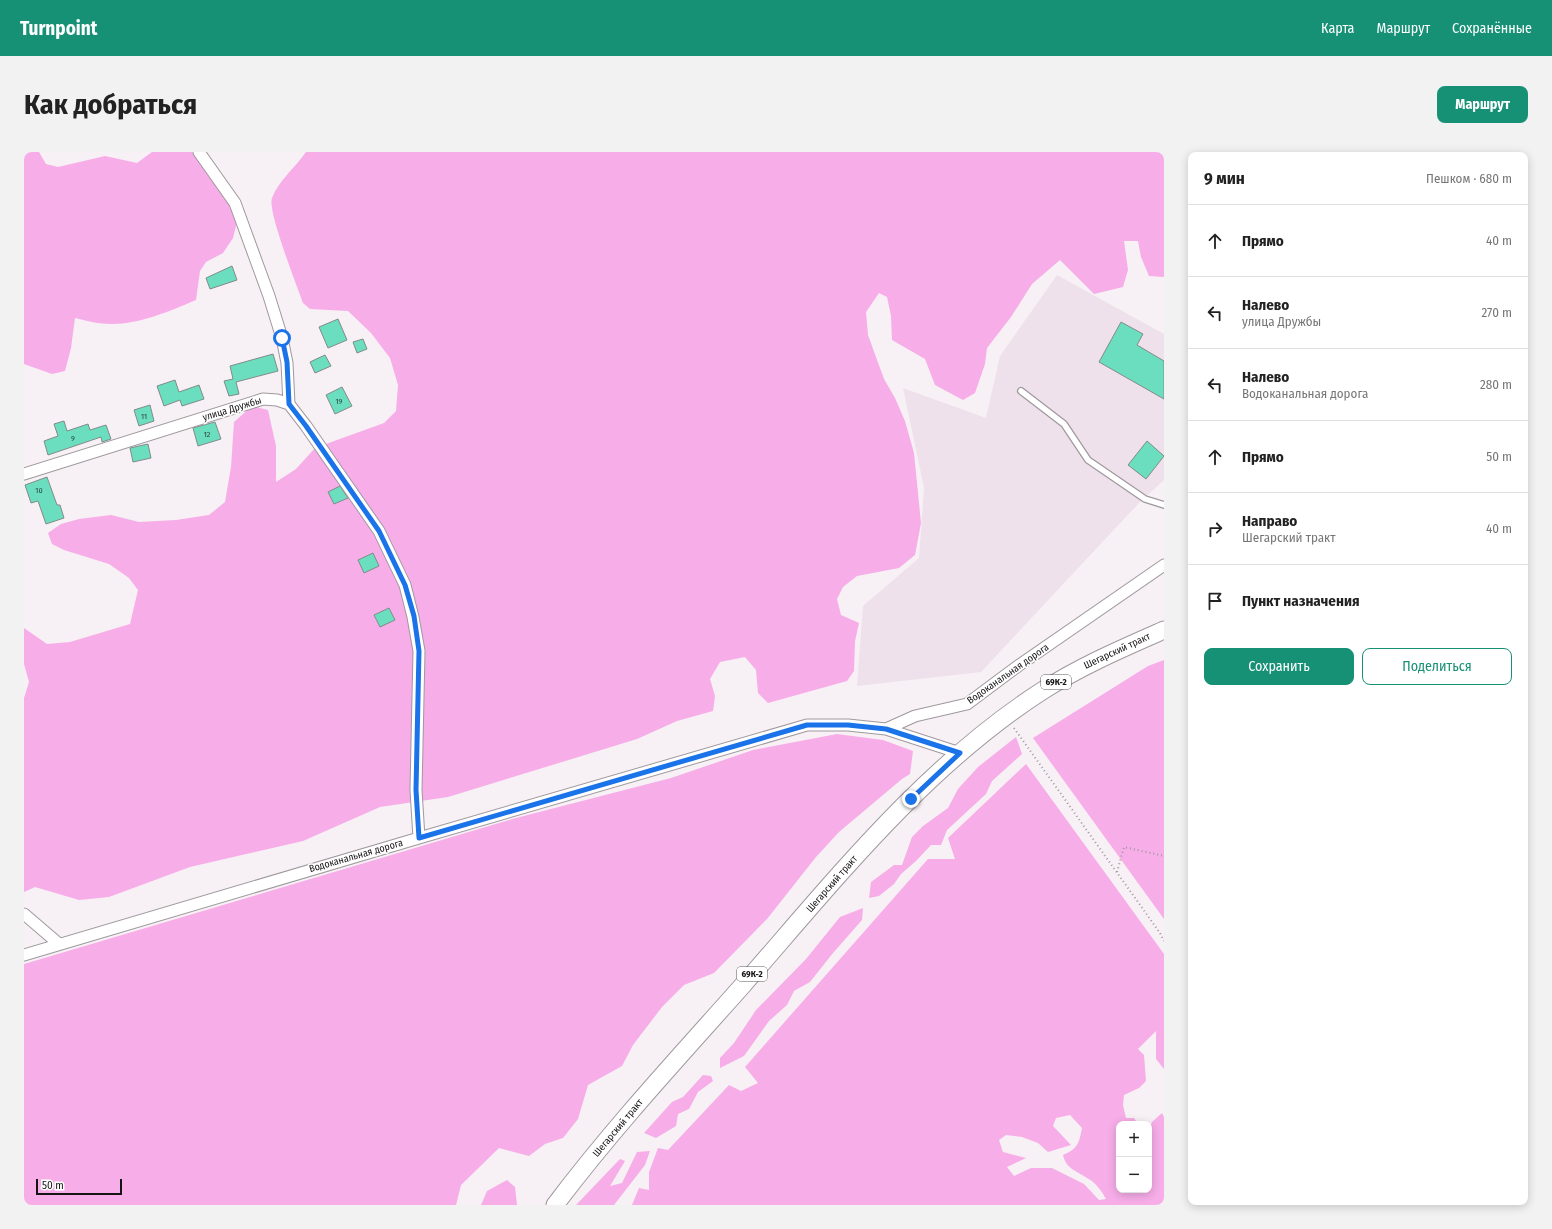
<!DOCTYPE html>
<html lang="ru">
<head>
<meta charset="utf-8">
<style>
  :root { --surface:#fff; --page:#f2f2f2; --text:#222; --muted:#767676; --line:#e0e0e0; --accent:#179176 }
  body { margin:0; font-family:"Fira Sans Condensed",sans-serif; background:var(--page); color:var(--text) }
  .controls { position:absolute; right:12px; bottom:12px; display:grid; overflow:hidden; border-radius:8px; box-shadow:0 2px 10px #0003 }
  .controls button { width:36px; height:36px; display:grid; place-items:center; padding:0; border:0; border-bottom:1px solid var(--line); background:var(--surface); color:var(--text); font:20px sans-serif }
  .scale { position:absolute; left:12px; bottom:10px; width:86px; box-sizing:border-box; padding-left:4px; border:2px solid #171416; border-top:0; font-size:11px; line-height:14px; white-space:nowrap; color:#171416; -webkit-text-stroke:3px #fff; paint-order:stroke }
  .stop { position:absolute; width:12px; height:12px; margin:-9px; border:3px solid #1a73e8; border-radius:50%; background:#fff }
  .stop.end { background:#1a73e8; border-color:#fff; box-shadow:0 1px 4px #0008 }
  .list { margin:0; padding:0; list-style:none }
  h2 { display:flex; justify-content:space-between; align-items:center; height:52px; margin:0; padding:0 16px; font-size:17px }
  h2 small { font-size:13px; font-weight:400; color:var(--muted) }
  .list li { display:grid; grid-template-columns:26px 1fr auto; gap:12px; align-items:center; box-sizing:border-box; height:72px; padding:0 16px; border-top:1px solid var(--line) }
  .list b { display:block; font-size:15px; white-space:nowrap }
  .list p { margin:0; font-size:13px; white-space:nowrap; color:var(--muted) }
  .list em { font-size:13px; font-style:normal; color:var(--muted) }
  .actions { display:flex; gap:8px; padding:12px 16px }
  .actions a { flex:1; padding:9px 0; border:1px solid var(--accent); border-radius:8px; text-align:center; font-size:14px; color:var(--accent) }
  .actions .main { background:var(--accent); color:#fff }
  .icon { flex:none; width:22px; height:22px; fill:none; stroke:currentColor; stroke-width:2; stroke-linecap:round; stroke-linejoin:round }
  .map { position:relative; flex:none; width:1140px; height:1053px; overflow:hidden; border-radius:8px }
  header { display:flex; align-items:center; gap:24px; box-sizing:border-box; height:56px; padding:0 20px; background:var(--accent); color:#fff }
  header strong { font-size:19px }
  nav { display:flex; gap:22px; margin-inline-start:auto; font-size:14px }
  .intro { display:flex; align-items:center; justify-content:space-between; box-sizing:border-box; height:96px; padding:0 24px }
  h1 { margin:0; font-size:28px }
  .button { padding:10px 18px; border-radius:8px; background:var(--accent); color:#fff; font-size:14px; font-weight:700 }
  main { display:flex; gap:24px; padding:0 24px }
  aside { flex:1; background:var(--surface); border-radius:8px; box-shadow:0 2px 10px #0003 }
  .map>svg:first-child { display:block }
</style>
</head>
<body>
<header>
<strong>Turnpoint</strong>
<nav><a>Карта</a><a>Маршрут</a><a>Сохранённые</a></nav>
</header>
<div class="intro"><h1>Как добраться</h1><a class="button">Маршрут</a></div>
<main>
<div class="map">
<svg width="1140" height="1053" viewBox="0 0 1140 1053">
  <rect width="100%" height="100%" fill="#f7f0f5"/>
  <!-- built -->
  <path fill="#efe1eb" d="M1033 123 1140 182V328L1114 352 957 520 833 534 839 454 895 406 900 336 879 236 962 266 976 204Z"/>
  <!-- green -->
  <path fill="#f7ade8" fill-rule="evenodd" d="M0 0H15L22 12 34 15 81 4 113 11 128 0H168L199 36 214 66 209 86 199 101 182 110 176 119 172 148C146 159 116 172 88 172 75 172 63 169 51 166L47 196 41 219 28 222 0 212Z
    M282 0H1140V125L1125 124 1117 105 1114 89H1100L1104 118 1099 135 1070 142 1036 108 1008 132 987 165 963 196 961 212 951 241 939 248 911 233 901 207 868 188 867 164 863 145 855 141 842 160 844 183 860 227 871 246 881 269 890 301 897 371 891 403 875 416 833 424 819 435 813 447 817 463 835 471 831 489 830 519 823 529 744 551 734 541 732 518 721 505 696 510 686 527 691 544 689 559 653 569 613 587 424 645 356 655 279 689 166 715 85 745 55 748 11 735 0 740V546L5 530 0 512V476L23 492 46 490 106 472 114 438 105 426 85 412 40 398 28 392 24 381 37 372 55 367 87 363 115 370 152 368 185 363 201 350 207 315 210 270 228 254 244 258 252 294V330L272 317 291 296 360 271 372 259 374 233 366 206 347 181 324 159 286 157 279 151C273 134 243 58 248 46 255 28 271 16 282 0Z
    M1140 508V767L1009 586 1124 514Z
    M813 582 859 588 889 599 886 622 878 627 815 680 792 705 743 767 690 821 660 833 638 855 609 893 598 914 564 933 554 967 539 986 521 992 505 1004 475 996 437 1033 432 1053H0V812L492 666 647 626 729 598Z
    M992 585 998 602 968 629 962 642 923 678 917 693H907L892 709 877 722 870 732 855 744 845 746 847 730 870 713H878L888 685 899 674 924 656 934 637 954 615Z
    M1002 612 1140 802V917L1132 907V879L1114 897 1120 903 1122 929 1115 936 1100 943 1099 953 1102 966H1110L1114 972H1095V1038H1125V979L1128 970 1138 961 1140 965V1053H608L615 1036 625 1038V1020L634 996 644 998 705 933 717 939 734 931 721 915 904 707H931L924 686ZM1046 963 1058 976C1055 991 1054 997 1039 1003 1042 1017 1053 1019 1063 1026 1071 1030 1078 1039 1082 1047L1075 1048 1060 1032 1028 1016H1007L990 1024 983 1015 1002 1006 979 1000 975 988 982 983 998 985 1014 991 1024 1000 1047 993 1029 974 1032 966Z
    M839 756 838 768 809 801 786 830 770 839 763 853 745 869 720 904 696 916V906L710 891 732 858 782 807 816 765Z
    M679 923 687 924 689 929 674 940 665 957 654 962 652 974 632 986 620 981 648 950 659 945Z
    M626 999 621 1013 590 1053H552L596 1007 601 1009 586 1034 598 1031 613 1000Z
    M483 1028 491 1035 493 1053H457L463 1039Z"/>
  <!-- building -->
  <path fill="#6adebe" stroke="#828b88" d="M208 114 213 128 186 137 182 126Z
    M314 167 323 188 304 196 295 175Z
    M1097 170 1119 182 1113 193 1140 209V247L1075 210Z
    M339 187 343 197 333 201 329 190Z
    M249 202 254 219 212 230 215 242 205 244 200 229 209 227 206 214Z
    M301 203 307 214 291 221 286 210Z
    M151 228 155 240 175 233 180 247 158 254 156 248 140 254 133 234Z
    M318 235 328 254 311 262 302 243Z
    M126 253 130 269 115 274 110 258Z
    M40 269 43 279 64 272 66 278 82 273 87 287 78 290 77 285 24 303 20 289 34 284 30 272Z
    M191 270 197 287 174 294 169 276Z
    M1123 289 1140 304 1122 327 1104 313Z
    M124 292 127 306 109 310 106 296Z
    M23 325 33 353H36L40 366 22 372 14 349 7 351 1 333Z
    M316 334 324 346 310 352 304 340Z
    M349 401 355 414 340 421 334 408Z
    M365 456 371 468 356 475 350 463Z"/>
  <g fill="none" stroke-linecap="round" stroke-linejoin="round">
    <!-- service casing -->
    <g stroke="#9f999e" stroke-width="8">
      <path id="service" d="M997 239 1040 272 1064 308 1121 347 1140 353"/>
    </g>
    <!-- minor casing -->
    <g stroke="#9f999e" stroke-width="13">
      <path id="minor" d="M175 0 211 51 245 144 258 186 263 211 265 252
        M0 322 239 247 253 248 265 252 282 274 355 379 381 433 389 465 395 499 392 638 395 686
        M862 577 936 601
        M0 762 35 792
        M0 803 395 686 783 573H824L862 577 891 564 943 552 994 514 1140 413"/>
    </g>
    <!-- primary casing -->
    <g stroke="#9f999e" stroke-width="19">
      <path id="primary" d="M531 1053C589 976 655 905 719 833 811 728 900 615 1018 539 1057 514 1099 496 1140 478"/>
    </g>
    <!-- path -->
    <path stroke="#9d989b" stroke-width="2" stroke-dasharray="1 3" stroke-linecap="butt" d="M990 576 1136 781 1140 789
      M1093 720 1100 695 1140 704"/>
    <!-- service -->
    <use href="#service" stroke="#fff" stroke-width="5.5"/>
    <!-- minor -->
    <use href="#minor" stroke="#fff" stroke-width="11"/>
    <!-- primary -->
    <use href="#primary" stroke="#fff" stroke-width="17"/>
  </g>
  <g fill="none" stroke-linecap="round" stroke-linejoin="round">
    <!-- route -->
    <path stroke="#1a73e8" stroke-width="5" d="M258 186 263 210 265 252 282 274 355 379 381 433 390 464 395 499 392 638 395 686 783 573H824L862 577 936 601 887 647"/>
  </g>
  <g text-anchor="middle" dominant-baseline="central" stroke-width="3" stroke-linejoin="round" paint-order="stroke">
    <!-- number labels -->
    <g font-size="8" fill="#2c4640">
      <text x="315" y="249">19</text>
      <text x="120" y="264">11</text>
      <text x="183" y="282">12</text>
      <text x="49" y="286">9</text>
      <text x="15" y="338">10</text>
    </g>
    <!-- shield labels -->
    <g fill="#fff" stroke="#5d5a5c" stroke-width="1">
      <rect x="1017" y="523" width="30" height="14" rx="3"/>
      <rect x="713" y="815" width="30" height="14" rx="3"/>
    </g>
    <g font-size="9" font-weight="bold" fill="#171416">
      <text x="1032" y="530">69К-2</text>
      <text x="728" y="822">69К-2</text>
    </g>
    <!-- street labels -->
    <g font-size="10" fill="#171416" stroke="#fff">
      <text transform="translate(208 257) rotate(-17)">улица Дружбы</text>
      <text transform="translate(1093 499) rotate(-25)">Шегарский тракт</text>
      <text transform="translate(984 522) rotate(-35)">Водоканальная дорога</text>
      <text transform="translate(332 704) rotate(-16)">Водоканальная дорога</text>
      <text transform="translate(808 732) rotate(-49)">Шегарский тракт</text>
      <text transform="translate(594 976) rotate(-50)">Шегарский тракт</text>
    </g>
  </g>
</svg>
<div class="controls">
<button>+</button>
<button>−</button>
</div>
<div class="scale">50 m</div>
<div class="stop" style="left:258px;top:186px"></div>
<div class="stop end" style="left:887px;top:647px"></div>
</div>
<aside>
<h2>9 мин<small>Пешком · 680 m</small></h2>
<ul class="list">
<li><svg class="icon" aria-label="ahead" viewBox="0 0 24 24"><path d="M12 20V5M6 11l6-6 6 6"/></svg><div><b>Прямо</b></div><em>40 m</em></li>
<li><svg class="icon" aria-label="left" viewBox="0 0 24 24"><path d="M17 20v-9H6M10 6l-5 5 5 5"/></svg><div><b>Налево</b><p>улица Дружбы</p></div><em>270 m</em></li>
<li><svg class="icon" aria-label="left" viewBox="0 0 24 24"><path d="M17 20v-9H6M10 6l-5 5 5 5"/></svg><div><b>Налево</b><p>Водоканальная дорога</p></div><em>280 m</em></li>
<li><svg class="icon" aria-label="ahead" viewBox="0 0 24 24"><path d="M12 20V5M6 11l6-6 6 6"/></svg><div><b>Прямо</b></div><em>50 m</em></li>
<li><svg class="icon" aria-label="right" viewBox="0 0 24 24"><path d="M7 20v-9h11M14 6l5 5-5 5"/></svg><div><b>Направо</b><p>Шегарский тракт</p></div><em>40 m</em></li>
<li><svg class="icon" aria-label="arrive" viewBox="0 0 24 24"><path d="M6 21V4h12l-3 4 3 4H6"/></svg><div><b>Пункт назначения</b></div></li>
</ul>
<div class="actions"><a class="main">Сохранить</a><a>Поделиться</a></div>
</aside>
</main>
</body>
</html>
